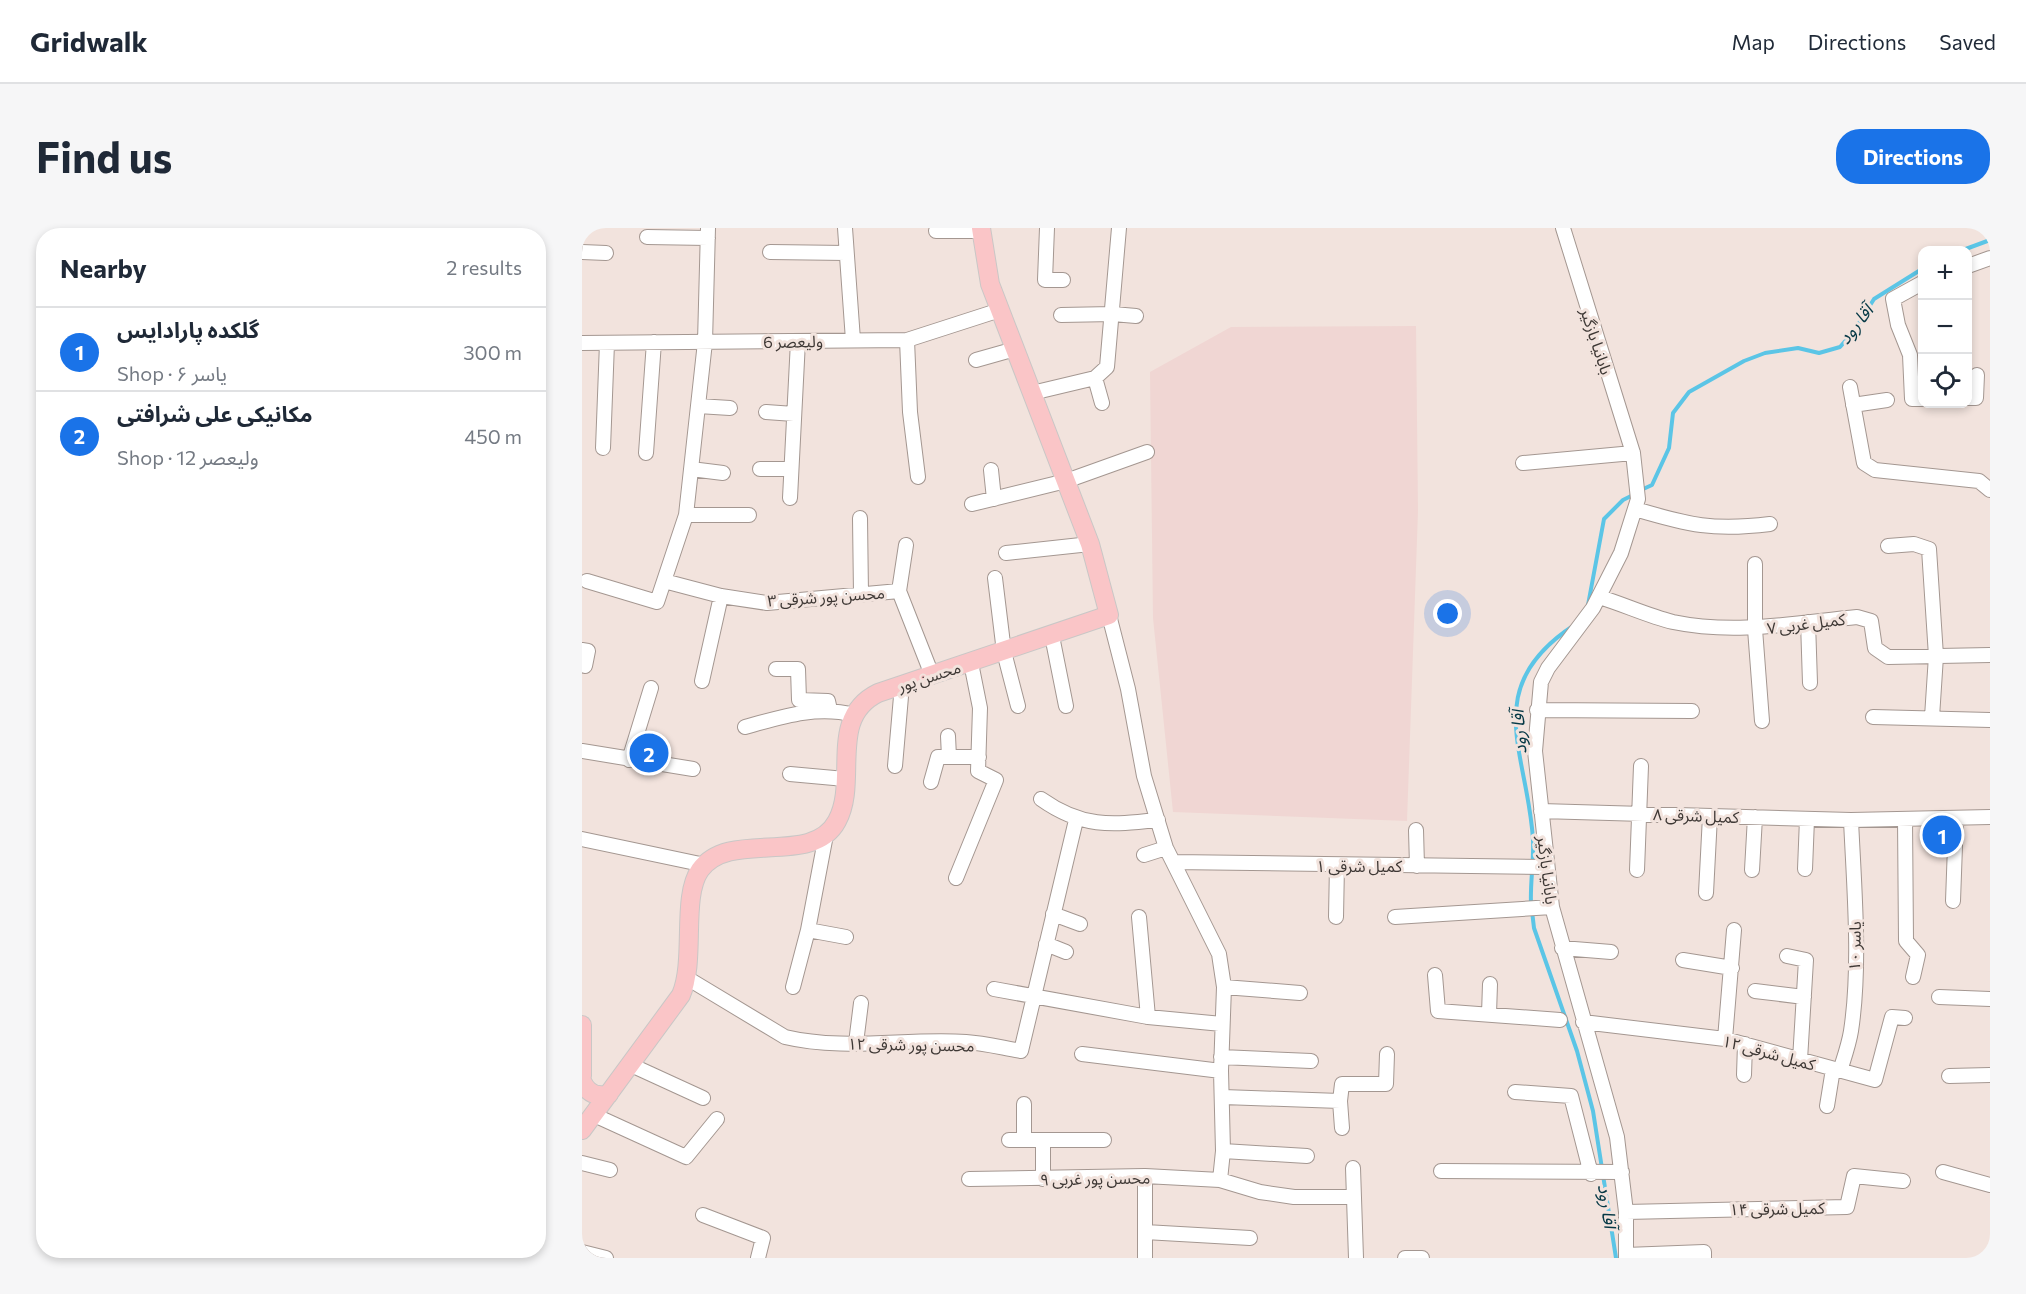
<!DOCTYPE html>
<html lang="en">
<head>
<meta charset="utf-8">
<style>
  :root { --surface:#fff; --page:#f6f6f7; --text:#1f2937; --muted:#747a83; --line:#e0e1e3; --accent:#1a73e8 }
  body { margin:0; font-family:Commissioner,"Noto Sans Arabic",sans-serif; background:var(--page); color:var(--text) }
  .controls { position:absolute; right:18px; top:18px; display:grid; overflow:hidden; border-radius:12px; box-shadow:0 3px 9px #0003 }
  .controls button { width:54px; height:54px; display:grid; place-items:center; padding:0; border:0; border-bottom:2px solid var(--line); background:var(--surface); color:var(--text); font:30px sans-serif }
  .you { position:absolute; left:866px; top:386px; width:21px; height:21px; margin:-15px; border:4px solid #fff; border-radius:50%; background:#1a73e8; box-shadow:0 0 0 9px #1a73e833 }
  .badge { display:grid; place-items:center; width:39px; height:39px; border-radius:50%; background:var(--accent); color:#fff; font-size:20px; font-weight:700 }
  .pin { position:absolute; translate:-50% -50%; border:3px solid #fff; box-shadow:0 2px 6px #0006 }
  .list { margin:0; padding:0; list-style:none }
  h2 { display:flex; justify-content:space-between; align-items:center; height:78px; margin:0; padding:0 24px; font-size:26px }
  h2 small { font-size:20px; font-weight:400; color:var(--muted) }
  .list li { display:grid; grid-template-columns:39px 1fr auto; gap:18px; align-items:center; box-sizing:border-box; height:84px; padding:0 24px; border-top:2px solid var(--line) }
  .list b { display:block; font-size:22px; white-space:nowrap }
  .list p { margin:0; font-size:20px; white-space:nowrap; color:var(--muted) }
  .list em { font-size:20px; font-style:normal; color:var(--muted) }
  .icon { flex:none; width:33px; height:33px; fill:none; stroke:currentColor; stroke-width:2; stroke-linecap:round; stroke-linejoin:round }
  .map { position:relative; flex:none; width:1408px; height:1030px; overflow:hidden; border-radius:24px }
  header { display:flex; align-items:center; gap:36px; box-sizing:border-box; height:84px; padding:0 30px; background:var(--surface); border-bottom:2px solid var(--line) }
  header strong { font-size:28px }
  nav { display:flex; gap:33px; margin-inline-start:auto; font-size:21px }
  .intro { display:flex; align-items:center; justify-content:space-between; box-sizing:border-box; height:144px; padding:0 36px }
  h1 { margin:0; font-size:42px }
  .button { padding:15px 27px; border-radius:24px; background:var(--accent); color:#fff; font-size:21px; font-weight:700 }
  main { display:flex; gap:36px; padding:0 36px }
  aside { flex:1; background:var(--surface); border-radius:24px; box-shadow:0 3px 9px #0003 }
  .map>svg:first-child { display:block }
</style>
</head>
<body>
<header>
<strong>Gridwalk</strong>
<nav><a>Map</a><a>Directions</a><a>Saved</a></nav>
</header>
<div class="intro"><h1>Find us</h1><a class="button">Directions</a></div>
<main>
<aside>
<h2>Nearby<small>2 results</small></h2>
<ul class="list">
<li><span class="badge">1</span><div><b>گلکده پارادایس</b><p>Shop · یاسر ۶</p></div><em>300 m</em></li>
<li><span class="badge">2</span><div><b>مکانیکی علی شرافتی</b><p>Shop · ولیعصر 12</p></div><em>450 m</em></li>
</ul>
</aside>
<div class="map">
<svg width="1408" height="1030" viewBox="0 0 1408 1030">
  <rect width="100%" height="100%" fill="#f2e3dd"/>
  <!-- education -->
  <path fill="#f0d6d3" d="M834 98 836 283 825 593 591 584 571 390 568 144 649 99Z"/>
  <g fill="none" stroke-linecap="round" stroke-linejoin="round">
    <!-- stream -->
    <path stroke="#5bc5e6" stroke-width="4" d="M1381 22 1408 12
      M1059 262 1070 257 1087 220 1091 185 1107 164 1162 133 1183 125 1216 120 1237 125 1258 119 1272 103 1292 71 1340 41
      M1006 377 1022 291 1041 272 1053 266
      M949 676C948 655 952 633 951 612 946 525 897 460 991 398
      M950 683 952 700 995 823 1011 883 1034 1030"/>
    <!-- minor casing -->
    <g stroke="#a49791" stroke-width="16">
      <path id="minor" d="M126 0 123 114 104 287H167
        M263 0 271 112
        M465 0 463 52H481
        M981 0 1051 225 1056 271 1039 325 1011 380 966 440 959 454 953 523 970 679 1035 909 1044 984V1030
        M354 3H400
        M65 9 126 10
        M0 24 24 25
        M188 24 264 25
        M1386 38 1408 30
        M1340 55 1311 71 1316 97 1328 127 1330 171H1340
        M479 87 531 86 554 88
        M325 112 328 184 336 249
        M0 115 325 112 418 82
        M394 132 433 121
        M513 150 520 175
        M1268 159 1282 235 1293 242 1397 253 1408 262
        M450 165 513 150 525 139 537 0
        M1386 170H1394L1395 147
        M1271 177 1305 172
        M116 178 148 180
        M184 184 212 186
        M21 220 25 115
        M64 225 72 114
        M941 235 1051 225
        M109 241 141 245
        M178 241H209
        M409 242 412 271
        M208 270 216 113
        M390 276 484 253 565 224
        M1053 281C1107 297 1131 303 1188 296
        M278 290 279 366
        M1306 318 1332 316 1347 321 1354 428 1350 489
        M424 325 508 316
        M1173 336V401L1180 493
        M413 350 422 424 436 478
        M5 353 75 374 104 287
        M82 353 139 368 185 375 317 363 350 447
        M317 363 324 317
        M1017 369C1041 376 1066 388 1091 394 1153 407 1213 395 1275 389L1289 393 1293 420 1306 429 1408 427
        M527 387 546 461 562 548 584 620 637 726 642 759 639 843 641 923 638 952
        M1226 394 1228 455
        M470 408 484 478
        M0 422 6 423 3 438
        M194 441H216L217 472 246 473 248 482
        M120 453 139 368
        M955 482 1110 483
        M1291 489 1408 492
        M163 499C199 489 235 477 272 487
        M366 508 367 529
        M0 523 111 541
        M47 532 69 460
        M313 538 320 457
        M208 546 263 551
        M349 554 356 529H397
        M459 571C500 600 528 597 576 592
        M959 583 1269 592 1408 589
        M1323 591 1324 713 1336 727 1331 749
        M834 602 835 638
        M0 611 123 637
        M562 627 584 620
        M591 634 964 639
        M1223 641 1225 591
        M1055 642 1059 538
        M1170 642 1173 589
        M374 650 414 552 396 543 398 480 389 435
        M1124 665 1128 588
        M1371 673 1374 590
        M471 686 498 696
        M557 689 566 789
        M754 689 755 637
        M813 689 970 679
        M226 702 264 709
        M464 716 484 724
        M980 720 1029 724
        M1205 728 1224 732 1218 832
        M1101 732 1150 740
        M853 747 856 783 978 792
        M105 750 203 809C262 823 324 810 384 814 402 815 421 820 439 823L494 592
        M211 759 226 702 244 607
        M642 759 718 765
        M412 761 566 789 640 796
        M1173 763 1222 769
        M1357 769 1408 771
        M907 786 908 756
        M1001 794 1143 811 1293 852 1310 789 1323 790
        M1143 811 1152 702
        M274 815 279 775
        M500 826 639 843
        M639 829 729 833
        M49 837 121 870
        M1258 843C1262 830 1267 816 1269 803 1279 737 1272 659 1269 592
        M1162 847 1163 816
        M1367 848 1408 847
        M933 864 989 868 1009 946
        M641 869 758 873
        M442 876V912
        M1245 878 1251 841
        M12 887 104 929 135 891
        M760 900 758 873 760 856H804L805 826
        M427 912H522
        M461 912V951
        M641 923 725 928
        M0 935 28 942
        M771 940 774 1030
        M859 943 1040 944
        M1361 944 1408 957
        M563 948V1030
        M387 951 563 948 638 952 678 964 712 969H772
        M1044 984 1265 979 1272 948 1321 953
        M121 987 181 1010 176 1030
        M563 1004 668 1010
        M0 1024 24 1030
        M1044 1027 1122 1024V1030
        M823 1030H840"/>
    </g>
    <!-- major casing -->
    <g stroke="#c9c7c6" stroke-width="20">
      <path id="major" d="M0 797V848
        M0 853C5 865 15 870 27 866
        M0 902 99 767C114 732 99 669 118 642 148 600 230 640 255 593 277 553 245 490 296 465L527 387 508 316 408 56 399 0"/>
    </g>
    <!-- minor -->
    <use href="#minor" stroke="#fff" stroke-width="14"/>
    <!-- major -->
    <use href="#major" stroke="#fac5c7" stroke-width="18"/>
  </g>
  <g text-anchor="middle" dominant-baseline="central" stroke-width="6" stroke-linejoin="round" paint-order="stroke">
    <!-- street labels -->
    <g font-size="16" fill="#3e3835" stroke="#f2e3dd">
      <text transform="translate(211 113) rotate(-1)">ولیعصر 6</text>
      <text transform="translate(1015 113) rotate(72)">بابانیا بازگیر</text>
      <text transform="translate(244 368) rotate(-4)">محسن پور شرقی ۳</text>
      <text transform="translate(1224 395) rotate(-7)">کمیل غربی ۷</text>
      <text transform="translate(347 448) rotate(-18)">محسن پور</text>
      <text transform="translate(1114 587) rotate(2)">کمیل شرقی ۸</text>
      <text x="777" y="637">کمیل شرقی ۱</text>
      <text transform="translate(966 642) rotate(83)">بابانیا بازگیر</text>
      <text transform="translate(1272 718) rotate(-89)">یاسر ۱۰</text>
      <text transform="translate(329 816) rotate(1)">محسن پور شرقی ۱۲</text>
      <text transform="translate(1187 824) rotate(15)">کمیل شرقی ۱۲</text>
      <text transform="translate(513 950) rotate(-1)">محسن پور غربی ۹</text>
      <text transform="translate(1195 980) rotate(-1)">کمیل شرقی ۱۴</text>
    </g>
    <!-- water labels -->
    <g font-size="18" font-style="italic" fill="#053845" stroke="#f2e3dd">
      <text transform="translate(1273 96) rotate(-52)">آقا رود</text>
      <text transform="translate(936 504) rotate(-94)">آقا رود</text>
      <text transform="translate(1026 978) rotate(81)">آقا رود</text>
    </g>
  </g>
</svg>
<div class="controls">
<button>+</button>
<button>−</button>
<button><svg class="icon" aria-label="locate" viewBox="0 0 24 24"><circle cx="12" cy="12" r="6"/><path d="M12 2v4M12 18v4M2 12h4M18 12h4"/></svg></button>
</div>
<div class="you"></div>
<div class="pin badge" style="left:1360px;top:607px">1</div>
<div class="pin badge" style="left:67px;top:525px">2</div>
</div>
</main>
</body>
</html>
